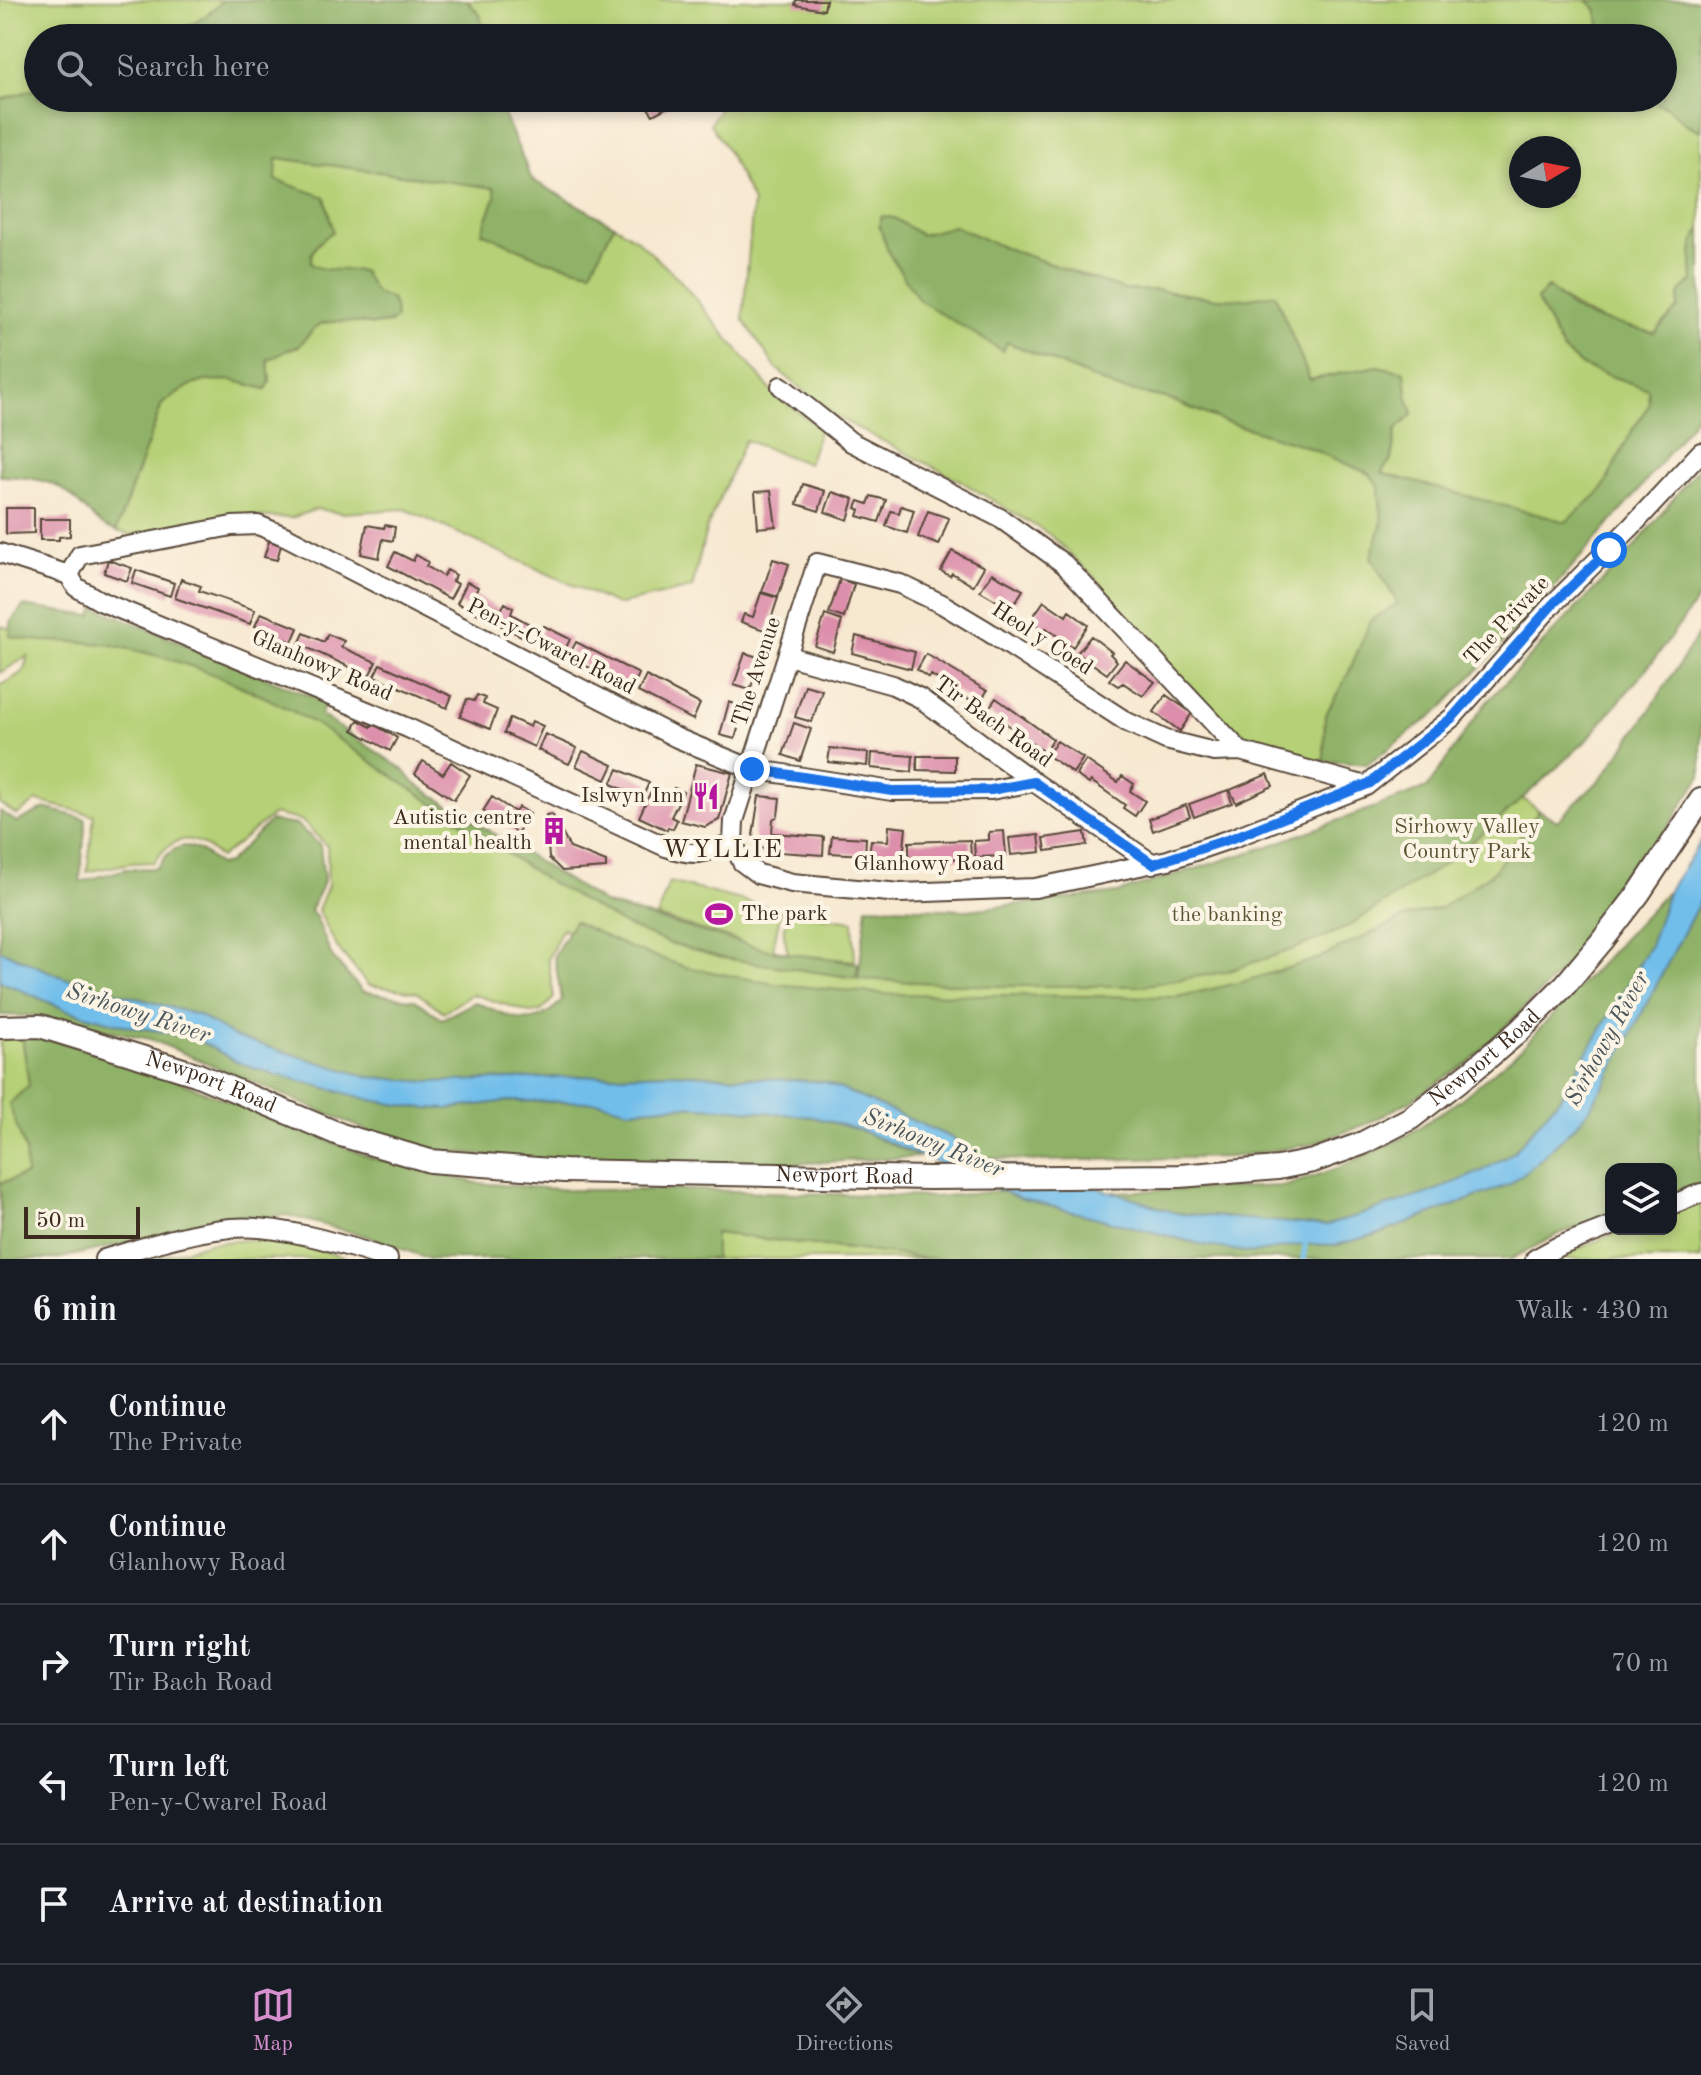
<!DOCTYPE html>
<html lang="en">
<head>
<meta charset="utf-8">
<style>
  :root { --surface:#171b24; --page:#20242c; --text:#f1f3f6; --muted:#9ea1a6; --line:#363941; --accent:#d690ce }
  body { margin:0; font-family:"Old Standard TT",serif; background:var(--page); color:var(--text) }
  .controls { position:absolute; right:24px; bottom:24px; display:grid; overflow:hidden; border-radius:16px; box-shadow:0 4px 12px #0003 }
  .controls button { width:72px; height:72px; display:grid; place-items:center; padding:0; border:0; border-bottom:2px solid var(--line); background:var(--surface); color:var(--text); font:40px sans-serif }
  .compass { position:absolute; left:1509px; top:136px; width:72px; height:72px; border-radius:50%; background:var(--surface); box-shadow:0 4px 12px #0003; rotate:80deg }
  .scale { position:absolute; left:24px; bottom:20px; width:116px; box-sizing:border-box; padding-left:8px; border:4px solid #3b2a1e; border-top:0; font-size:22px; line-height:28px; white-space:nowrap; color:#3b2a1e; -webkit-text-stroke:6px #fcf5e5; paint-order:stroke }
  .stop { position:absolute; width:24px; height:24px; margin:-18px; border:6px solid #1a73e8; border-radius:50%; background:#fff }
  .stop.end { background:#1a73e8; border-color:#fff; box-shadow:0 2px 8px #0008 }
  .list { margin:0; padding:0; list-style:none }
  h2 { display:flex; justify-content:space-between; align-items:center; height:104px; margin:0; padding:0 32px; font-size:34px }
  h2 small { font-size:26px; font-weight:400; color:var(--muted) }
  .list li { display:grid; grid-template-columns:52px 1fr auto; gap:24px; align-items:center; box-sizing:border-box; height:120px; padding:0 32px; border-top:2px solid var(--line) }
  .list b { display:block; font-size:30px; white-space:nowrap }
  .list p { margin:0; font-size:26px; white-space:nowrap; color:var(--muted) }
  .list em { font-size:26px; font-style:normal; color:var(--muted) }
  .icon { flex:none; width:44px; height:44px; fill:none; stroke:currentColor; stroke-width:2; stroke-linecap:round; stroke-linejoin:round }
  .map { position:relative; flex:none; width:1701px; height:1259px; overflow:hidden }
  .search { position:absolute; background:var(--surface); box-shadow:0 4px 12px #0003; left:24px; right:24px; top:24px; height:88px; display:flex; align-items:center; gap:20px; box-sizing:border-box; padding:0 28px; border-radius:44px; color:var(--muted); font-size:30px }
  .sheet { height:704px; background:var(--surface) }
  nav { display:flex; justify-content:space-around; align-items:center; box-sizing:border-box; height:112px; border-top:2px solid var(--line); background:var(--surface); font-size:22px; color:var(--muted) }
  nav a { display:grid; justify-items:center; gap:4px }
  nav .on { color:var(--accent) }
  .map>svg:first-child { display:block }
</style>
</head>
<body>
<div class="map">
<svg width="1701" height="1259" viewBox="0 0 1701 1259">
  <rect width="100%" height="100%" fill="#fcf5e5"/>
  <filter id="ink" filterUnits="userSpaceOnUse"><feTurbulence type="fractalNoise" baseFrequency=".0125" numOctaves="2"/><feDisplacementMap in="SourceGraphic" scale="16" xChannelSelector="R" yChannelSelector="G"/><feConvolveMatrix kernelMatrix="1 2 1 2 8 2 1 2 1" color-interpolation-filters="sRGB"/></filter>
  <filter id="wash" filterUnits="userSpaceOnUse"><feTurbulence type="fractalNoise" baseFrequency=".006" numOctaves="4" result="noise"/><feDisplacementMap in="SourceGraphic" scale="32" xChannelSelector="R" yChannelSelector="G"/><feGaussianBlur stdDeviation="1.8" result="paint"/><feColorMatrix in="noise" values="0 0 0 0 0 0 0 0 0 0 0 0 0 0 0 0 0 1.4 0 .05"/><feComposite in="paint" operator="in"/></filter>
  <g filter="url(#wash)">
    <rect width="100%" height="100%" fill="#f7e8d0"/>
    <!-- green -->
    <path fill="#b5d076" stroke="#787d4a" stroke-width="2" fill-rule="evenodd" d="M0 0H223L210 14 182 30 161 38H38V88L0 100Z
      M467 0H1587L1596 9 1604 38H485L480 15Z
      M726 98H1642L1667 107 1686 124 1701 131V229L1692 252 1693 281 1680 292 1678 308 1654 333C1608 322 1584 320 1548 287L1537 300 1563 350 1582 366 1648 389 1649 405 1633 429 1602 491 1566 522 1380 473 1391 460 1396 430 1413 414 1407 395 1405 372 1377 366 1309 380 1243 299 1212 298 1157 290H1124L1000 246 954 226 921 235 894 218 1003 351 1007 342 1116 388 1166 398 1221 420 1305 446 1370 474 1379 487 1382 523 1371 557 1398 604 1348 675 1325 716 1324 761 1293 757 1247 741 1204 703 1095 578 1050 535 959 480 836 417 776 368 743 319 753 202 726 148 710 124ZM1521 148H1569V196H1521Z
      M276 157 496 188 495 198 482 232 544 260 590 271 614 225 636 239 679 279 774 394 820 428 808 464 745 440 706 530 692 588 617 605 405 509 342 513 316 509 292 518 248 516 133 535 116 531 162 404 189 386 205 381 231 380 266 389 270 382 268 359C280 357 286 348 299 346L318 324 345 319 372 325 391 323 363 272C342 266 332 276 311 264 309 248 321 241 333 231L276 180Z
      M106 617 242 687 312 717 599 902 740 941 657 917 669 882 781 910 773 949 788 953C785 937 778 925 793 913L853 921 855 961 798 955 801 957 858 963 1004 969 1518 795 1544 814 1495 871 1441 908 1209 1011 874 1003 579 952 563 927 548 959 554 998 541 1011 532 1013 472 994 444 1012 416 992 368 985 337 947 318 910 328 885 327 846 302 821 274 814 220 858C195 834 175 832 154 862L131 863 87 872 94 815 37 801 17 815 0 804V686L23 672 28 656 0 673V626L38 636Z
      M22 1036 29 1085 10 1104 26 1150V1175L0 1183V1040Z
      M1701 1202V1259H1554L1625 1229H1671V1212Z
      M715 1233 934 1259H715Z
      M247 1240 295 1242 349 1259H154L209 1243Z"/>
    <!-- forest -->
    <path fill="#90b267" stroke="#666e42" stroke-width="2" d="M223 0H467L480 15 485 38H161C185 29 206 19 223 0Z
      M1587 0H1701V131L1686 124 1667 107 1642 98H1663V38H1604L1596 9Z
      M38 88V98H497L532 180 614 225 591 271 544 260 482 232 495 198V188L277 158 276 180 325 197 333 231C321 241 309 248 311 264 330 275 343 266 363 272L376 293 391 299 395 308 396 318C380 333 346 315 321 324 313 327 305 339 299 346 286 348 280 357 268 359L270 382 266 389 231 380 205 381 189 386 162 404 116 531C92 524 82 502 62 489 44 478 20 477 0 476V100Z
      M882 216 894 218 921 235 954 226 1000 246 1124 290H1157L1212 298 1243 299 1275 294 1310 380 1377 366 1405 372 1407 395 1413 414 1396 430 1391 460 1381 473 1566 522 1602 490 1633 429 1649 405 1648 389 1582 366 1563 350 1537 300 1548 287 1570 307 1589 317 1654 333 1678 308 1680 292 1693 281C1692 262 1689 245 1701 229V404L1692 422 1635 495 1531 613 1441 709 1368 764 1324 761 1325 716 1348 674 1371 620 1398 604 1371 557 1382 523 1379 487 1370 474 1305 446 1221 420 1166 398 1116 388 1007 342 1003 351 919 300 889 254 879 225Z
      M1701 464V595L1654 660 1585 742 1494 824 1440 867 1347 927 1297 948 1225 972 1140 986H993L858 979 867 906 967 910 1117 893 1266 847 1427 788 1485 704 1633 549Z
      M23 606 92 616 95 607 325 702 321 715 404 770 415 784 607 905 772 951 858 963 856 978 722 958 668 943 625 925 546 880 317 725C255 689 185 659 115 646 81 639 44 645 10 636L11 621Z
      M1701 630V776L1611 915 1569 964 1470 1061 1410 1101 1367 1124 1308 1145 1231 1157 1037 1161 980 1157 950 1137 825 1082 671 1073 429 1082 368 1077 234 1037 198 1015 64 978 0 950V811L17 822 45 808 86 819 80 882 126 869 157 868C176 838 194 841 218 865L228 863 270 821 297 825 320 845 324 881 310 910 316 917 332 957 362 991 415 1000 442 1019 475 1002C514 1017 529 1033 562 1001L554 956 574 921 630 948 686 967 775 984 885 994 1177 997 1242 982 1317 959 1408 916 1441 908 1494 871 1539 810 1557 821 1602 778 1644 719Z
      M1669 890 1650 946 1563 1094 1514 1152 1480 1172 1429 1193 1325 1226 1175 1213 1110 1192 1286 1186 1338 1168 1401 1139 1460 1100 1521 1049Z
      M1701 899V1184L1671 1195V1169H1611V1216L1561 1233 1511 1259H934L715 1233V1259H430L366 1236 286 1215 228 1221 56 1259H2L0 1183 26 1175 25 1150 9 1104 29 1085 22 1036 55 1041 151 1067 188 1085 372 1158 477 1183 570 1190H701L934 1197 1001 1191 1019 1198 1208 1246 1283 1248 1305 1244 1337 1245 1381 1233 1510 1184 1535 1164 1584 1117 1606 1082Z
      M0 981 67 1010 127 1026 191 1036 238 1062 371 1100 411 1107 447 1109 507 1101 600 1102 630 1110 676 1106 725 1108 813 1117 860 1130 920 1157 787 1164H622L535 1160 426 1149 378 1135 150 1039 40 1016 0 1015Z"/>
    <!-- water -->
    <path fill="#71beeb" stroke="#567484" stroke-width="2" d="M1701 841V899L1606 1082 1584 1117 1535 1164 1510 1184 1381 1233 1336 1245 1305 1244 1252 1253 1208 1246 1019 1198 860 1130 813 1117 725 1108 676 1106 629 1110 600 1102 507 1101 447 1109 411 1107 371 1100 267 1072 238 1062 191 1036 127 1026 67 1010 0 981V950L64 978 198 1015 235 1037 368 1077 429 1082 671 1073 825 1082 950 1137 980 1157 1130 1197 1175 1213 1325 1226 1429 1193 1480 1172 1514 1152 1563 1094 1650 946 1669 890Z"/>
    <g fill="none" stroke-linecap="round" stroke-linejoin="round">
      <!-- stream -->
      <path stroke="#71beeb" stroke-width="5" d="M1303 1259 1306 1240"/>
    </g>
    <g id="blocks">
      <!-- building -->
      <path fill="#dc8eaa" d="M796 0H826L824 10 795 5Z
        M641 98H674L677 102 653 115Z
        M803 484 825 491 819 511 797 504Z
        M771 491 776 526 758 528 755 492Z
        M832 492 854 499 848 520 825 512Z
        M871 496 886 500 879 522 858 516 860 510 856 508 859 501 868 504Z
        M901 506 914 510 907 533 886 526 891 511 899 513Z
        M6 508H34V533L6 534Z
        M928 511 949 518 939 545 918 537Z
        M40 519H70V536L59 537V540H40Z
        M367 525 384 528 385 525 395 527 393 541 383 539 379 558 361 554Z
        M269 541 281 545 277 560 264 557Z
        M952 551 984 567 973 586 952 573 950 576 941 571Z
        M395 552 413 561 416 555 428 562 426 566 443 576 447 570 456 575 452 581 458 584 450 599 388 566Z
        M773 559 789 564 778 597 762 592Z
        M108 560 132 568 127 581 104 573Z
        M136 570 174 583 170 596 132 583Z
        M992 573 1023 590 1011 609 980 591Z
        M181 579 201 586 199 591 255 610 250 624 175 598Z
        M840 579 854 584 844 618 829 613Z
        M467 582 478 587 474 595 501 610 505 603 513 608 511 614 533 626 527 639 457 603Z
        M761 593 778 598 767 631 741 622 744 614 753 617Z
        M1044 601 1066 616 1069 611 1088 625 1073 647 1046 628 1044 631 1030 621Z
        M261 613 298 628 292 642 255 626Z
        M825 615 842 621 833 652 815 646Z
        M544 626 570 639 563 655 536 642Z
        M304 633 324 642 328 634 344 641 341 647 376 662 369 676 299 644Z
        M856 636 915 652 911 669 852 653Z
        M1091 636 1112 652 1110 654 1117 661 1107 674 1077 653Z
        M576 642 639 674 632 689 568 657Z
        M745 653 761 658 750 690 734 685Z
        M926 654 987 691 978 706 931 675 929 678 917 670Z
        M1125 660 1155 682 1143 696 1123 683 1118 686 1109 680Z
        M380 664 452 696 447 708 374 676Z
        M646 676 700 704 693 720 638 692Z
        M805 685 822 690 812 722 795 717Z
        M477 695 485 698 483 704 497 710 490 729 460 717 467 699 474 701Z
        M1166 695 1192 713 1180 731 1154 712Z
        M996 698 1053 739 1044 752 1000 719 999 721 986 712Z
        M729 702 744 707 735 739 720 735Z
        M510 718 530 727 532 721 543 726 534 747 504 733Z
        M358 720 371 727 373 724 397 738 390 751 353 730Z
        M794 723 811 729 800 761 783 755Z
        M545 734 577 748 569 764 538 750Z
        M1057 741 1083 758 1073 773 1047 755Z
        M830 748 868 753 867 766 828 762Z
        M583 751 613 765 606 780 576 766Z
        M872 753 913 756 912 772 871 768Z
        M917 756H955V771L917 770Z
        M1086 760 1118 782 1122 776 1134 784 1130 791 1145 801 1135 816 1123 808 1125 805 1091 781 1089 784 1076 775Z
        M423 761 443 774 451 762 470 775 454 800 415 774Z
        M696 764 732 773 719 820 705 827 681 821Z
        M618 769 649 783 642 798 611 784Z
        M1268 774 1273 786 1236 803 1230 790Z
        M674 788 683 792 671 817 677 820 673 829 668 827 667 830 639 817 651 791 661 796 664 790 671 793Z
        M1228 790 1232 803 1194 817 1189 804Z
        M759 796 780 798 778 816 773 819 772 833 824 837 823 855 765 851 753 835Z
        M492 797 515 812 519 807 530 814 517 833 483 811Z
        M1186 805 1190 817 1153 831 1149 819Z
        M552 814 570 848 606 862V868L562 871 549 858 546 815Z
        M889 826 906 828 903 859 869 856 871 840 888 841Z
        M1004 831 1006 856 975 857 974 841 989 840V832Z
        M1085 832 1087 845 1046 851 1044 838Z
        M1039 835 1041 852 1011 855 1009 838Z
        M832 836 866 838 865 855 830 853Z
        M970 840 971 858 909 860V842Z"/>
    </g>
  </g>
  <g filter="url(#ink)">
    <use href="#blocks" fill-opacity="0" stroke="#574639" stroke-width="2"/>
    <g fill="none" stroke-linecap="round" stroke-linejoin="round">
      <!-- minor casing -->
      <g stroke="#574639" stroke-width="22">
        <path id="minor" d="M781 386 851 442 1000 518 1064 564 1240 751
          M0 553 69 575
          M69 575 76 587 100 601 408 728 666 847C695 857 705 854 733 842L742 862 758 874 792 883 900 893 1035 888 1168 860 1233 838 1366 786 1453 717 1553 604 1631 527 1701 452
          M69 575 80 555 232 526 258 525 287 537 677 738 752 769 892 791 991 790 1034 782
          M788 656 893 685 920 698 1034 782 1153 864
          M733 842 734 821 817 563 900 584 942 604 987 631 1127 722 1166 740 1214 752 1240 751 1366 786
          M1671 1205 1701 1193
          M104 1259C144 1247 188 1232 231 1228 279 1224 342 1244 388 1259
          M1535 1259 1557 1247 1611 1226"/>
      </g>
      <!-- major casing -->
      <g stroke="#574639" stroke-width="26">
        <g id="major">
          <path id="s1" d="M0 1027 40 1026 196 1074 341 1135 430 1161 564 1171 929 1178 1180 1176 1278 1168 1313 1161 1361 1144 1411 1118 1472 1071 1519 1031 1565 985 1602 941 1639 893 1701 800"/>
        </g>
      </g>
      <!-- minor -->
      <use href="#minor" stroke="#fff" stroke-width="18"/>
      <!-- major -->
      <use href="#major" stroke="#fff" stroke-width="22"/>
    </g>
  </g>
  <g fill="none" stroke-linecap="round" stroke-linejoin="round" filter="url(#ink)">
    <!-- route -->
    <path stroke="#1a73e8" stroke-width="10" d="M752 769 892 791 991 790 1034 782 1153 864 1233 838 1370 783 1453 717 1553 604 1609 550"/>
  </g>
  <!-- icons -->
  <defs>
    <g id="restaurant-bare" transform="scale(2.16)"><path d="M-5-6h1v4h1v-4h1v4h1v-4h1v5L-1.5 .5V6h-2V.5L-5-1ZM5-6V6H3V1.5H1.5Q1.5-4 5-6Z" fill="#b5179e" stroke="#fcf5e5" stroke-width="2.5" paint-order="stroke"/></g>
    <g id="building-bare" transform="scale(2.16)"><path d="M-4-6H4V6H1V3H-1V6H-4ZM-2.5-4.3h1.7v1.8h-1.7ZM.8-4.3h1.7v1.8H.8ZM-2.5-1h1.7V.8h-1.7ZM.8-1h1.7V.8H.8Z" fill="#b5179e" stroke="#fcf5e5" stroke-width="2.5" paint-order="stroke"/></g>
    <g id="stadium-bare" transform="scale(2.16)"><path d="M0-5a6.5 5 0 1 0 0 10a6.5 5 0 1 0 0-10ZM-3.5-1.8h7v3.6h-7Z" fill="#b5179e" stroke="#fcf5e5" stroke-width="2.5" paint-order="stroke"/></g>
  </defs>
  <g fill-rule="evenodd">
    <use href="#restaurant-bare" x="706" y="796"/>
    <use href="#building-bare" x="554" y="831"/>
    <use href="#stadium-bare" x="719" y="914"/>
  </g>
  <g text-anchor="middle" dominant-baseline="central" stroke-width="8" stroke-linejoin="round" paint-order="stroke">
    <!-- street labels -->
    <g font-size="22" fill="#3b2a1e" stroke="#fcf5e5">
      <text transform="translate(1507 621) rotate(-47)">The Private</text>
      <text transform="translate(1042 639) rotate(33)">Heol y Coed</text>
      <text transform="translate(551 647) rotate(27)">Pen-y-Cwarel Road</text>
      <text transform="translate(322 666) rotate(23)">Glanhowy Road</text>
      <text transform="translate(757 672) rotate(-72)">The Avenue</text>
      <text transform="translate(993 722) rotate(36)">Tir Bach Road</text>
      <text x="929" y="864">Glanhowy Road</text>
      <text stroke="none"><textPath href="#s1" startOffset="1540">Newport Road</textPath></text>
      <text stroke="none"><textPath href="#s1" startOffset="220">Newport Road</textPath></text>
      <text stroke="none"><textPath href="#s1" startOffset="868">Newport Road</textPath></text>
    </g>
    <!-- poi labels -->
    <g font-size="22" fill="#3b2a1e" stroke="#fcf5e5" text-anchor="end">
      <text x="684" y="796">Islwyn Inn</text>
      <text x="532" y="818">Autistic centre<tspan x="532" dy="25">mental health</tspan></text>
      <text x="741" y="914" text-anchor="start">The park</text>
    </g>
    <!-- park labels -->
    <g font-size="22" fill="#5a5434" stroke="#fcf5e5">
      <text x="1467" y="827">Sirhowy Valley<tspan x="1467" dy="25">Country Park</tspan></text>
      <text x="1227" y="915">the banking</text>
    </g>
    <!-- water labels -->
    <g font-size="24" font-style="italic" fill="#4b565c" stroke="#fcf5e5">
      <text transform="translate(138 1014) rotate(18)">Sirhowy River</text>
      <text transform="translate(1608 1039) rotate(-61)">Sirhowy River</text>
      <text transform="translate(933 1144) rotate(22)">Sirhowy River</text>
    </g>
    <!-- quarter labels -->
    <g font-size="26" letter-spacing="2" fill="#3b2a1e" stroke="#fcf5e5">
      <text x="723" y="850">WYLLIE</text>
    </g>
  </g>
</svg>
<div class="controls">
<button><svg class="icon" aria-label="layers" viewBox="0 0 24 24"><path d="M12 4l9 5-9 5-9-5zM3 14l9 5 9-5"/></svg></button>
</div>
<svg class="compass" viewBox="-18 -18 36 36"><path d="M0-13l5 13h-10z" fill="#e53935"/><path d="M0 13l5-13h-10z" fill="#9ea1a6"/></svg>
<div class="scale">50 m</div>
<div class="stop" style="left:1609px;top:550px"></div>
<div class="stop end" style="left:752px;top:769px"></div>
<div class="search"><svg class="icon" aria-label="search" viewBox="0 0 24 24"><circle cx="10" cy="10" r="6"/><path d="M15 15l6 6"/></svg>Search here</div>
</div>
<section class="sheet">
<h2>6 min<small>Walk · 430 m</small></h2>
<ul class="list">
<li><svg class="icon" aria-label="ahead" viewBox="0 0 24 24"><path d="M12 20V5M6 11l6-6 6 6"/></svg><div><b>Continue</b><p>The Private</p></div><em>120 m</em></li>
<li><svg class="icon" aria-label="ahead" viewBox="0 0 24 24"><path d="M12 20V5M6 11l6-6 6 6"/></svg><div><b>Continue</b><p>Glanhowy Road</p></div><em>120 m</em></li>
<li><svg class="icon" aria-label="right" viewBox="0 0 24 24"><path d="M7 20v-9h11M14 6l5 5-5 5"/></svg><div><b>Turn right</b><p>Tir Bach Road</p></div><em>70 m</em></li>
<li><svg class="icon" aria-label="left" viewBox="0 0 24 24"><path d="M17 20v-9H6M10 6l-5 5 5 5"/></svg><div><b>Turn left</b><p>Pen-y-Cwarel Road</p></div><em>120 m</em></li>
<li><svg class="icon" aria-label="arrive" viewBox="0 0 24 24"><path d="M6 21V4h12l-3 4 3 4H6"/></svg><div><b>Arrive at destination</b></div></li>
</ul>
</section>
<nav>
<a class="on"><svg class="icon" aria-label="map" viewBox="0 0 24 24"><path d="M3 6l6-2 6 2 6-2v14l-6 2-6-2-6 2zM9 4v14M15 6v14"/></svg>Map</a>
<a><svg class="icon" aria-label="directions" viewBox="0 0 24 24"><path d="M12 3l9 9-9 9-9-9zM9 14v-3h6M13 9l2 2-2 2"/></svg>Directions</a>
<a><svg class="icon" aria-label="saved" viewBox="0 0 24 24"><path d="M7 4h10v16l-5-4-5 4z"/></svg>Saved</a>
</nav>
</body>
</html>
